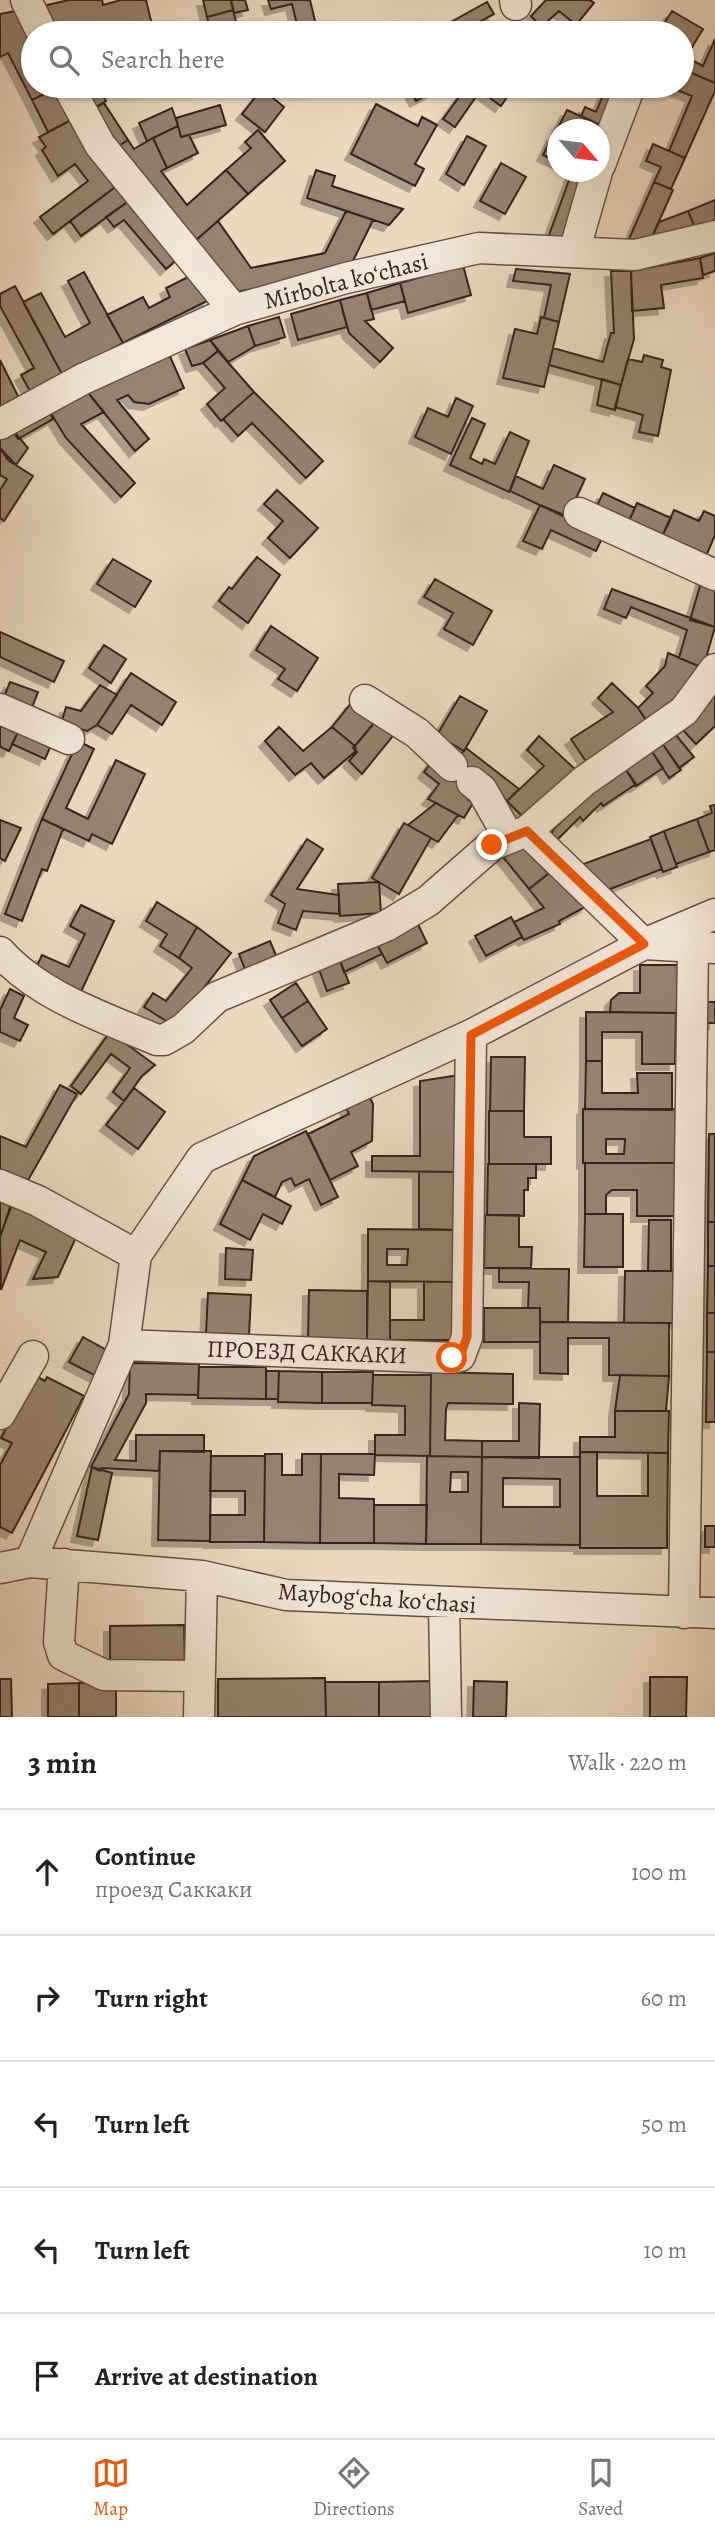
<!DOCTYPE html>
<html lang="en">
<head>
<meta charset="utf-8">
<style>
  :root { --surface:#fff; --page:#f6f6f6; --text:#222; --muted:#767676; --line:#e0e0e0; --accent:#ea580c }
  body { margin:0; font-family:Alegreya,serif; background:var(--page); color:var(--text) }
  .compass { position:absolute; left:547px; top:119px; width:63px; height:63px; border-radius:50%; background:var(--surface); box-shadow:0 2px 5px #0004; rotate:118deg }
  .stop { position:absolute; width:21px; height:21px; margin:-16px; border:5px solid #ea580c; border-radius:50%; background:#fff }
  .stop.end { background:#ea580c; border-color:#fff; box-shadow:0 2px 7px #0008 }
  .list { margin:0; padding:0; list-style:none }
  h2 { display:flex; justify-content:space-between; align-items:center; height:91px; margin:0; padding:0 28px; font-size:30px }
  h2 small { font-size:23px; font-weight:400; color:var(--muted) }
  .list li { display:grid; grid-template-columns:46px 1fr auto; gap:21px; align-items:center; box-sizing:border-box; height:126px; padding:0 28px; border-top:2px solid var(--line) }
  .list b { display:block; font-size:26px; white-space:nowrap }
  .list p { margin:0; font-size:23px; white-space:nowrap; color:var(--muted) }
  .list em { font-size:23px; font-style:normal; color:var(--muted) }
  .icon { flex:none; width:38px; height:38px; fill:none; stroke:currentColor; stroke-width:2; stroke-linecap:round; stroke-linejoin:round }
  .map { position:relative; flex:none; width:715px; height:1717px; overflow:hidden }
  .search { position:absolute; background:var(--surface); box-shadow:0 2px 5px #0004; left:21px; right:21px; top:21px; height:77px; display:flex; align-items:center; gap:18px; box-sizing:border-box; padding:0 24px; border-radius:38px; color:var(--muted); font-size:26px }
  .sheet { height:721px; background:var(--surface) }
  nav { display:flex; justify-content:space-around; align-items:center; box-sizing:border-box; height:98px; border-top:2px solid var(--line); background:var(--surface); font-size:19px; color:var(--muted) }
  nav a { display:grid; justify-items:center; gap:4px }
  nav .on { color:var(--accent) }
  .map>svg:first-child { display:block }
</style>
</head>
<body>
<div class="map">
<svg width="715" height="1717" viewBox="0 0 715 1717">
  <defs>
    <filter id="shadow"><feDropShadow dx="-6" dy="6" stdDeviation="0" flood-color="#0004"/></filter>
  </defs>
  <rect width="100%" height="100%" fill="#ebd9bf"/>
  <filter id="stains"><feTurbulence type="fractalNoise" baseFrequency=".00286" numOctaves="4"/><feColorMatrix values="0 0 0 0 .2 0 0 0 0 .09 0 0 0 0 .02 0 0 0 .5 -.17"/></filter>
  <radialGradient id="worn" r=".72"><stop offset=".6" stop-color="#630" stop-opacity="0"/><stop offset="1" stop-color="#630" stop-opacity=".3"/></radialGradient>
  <!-- building -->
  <path fill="#958270" stroke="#38241b" stroke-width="2" fill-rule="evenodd" filter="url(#shadow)" d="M69 0H102L103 5 121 0H146L154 33H112L110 26 84 33H45L34 8Z
    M203 0H231L233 10 207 17Z
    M231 0H245L248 10 234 13Z
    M268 0H310L318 33H299L292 4 271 9Z
    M546 0H590L594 3 576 25 559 11 541 27 531 16Z
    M487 2 494 14 459 33H431Z
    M26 9 33 33V86H60L32 100 8 53 0 57V14Z
    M233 10 239 33H211L207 17Z
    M672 11 703 29 686 57 703 66 715 39V83L682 69V33H658Z
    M682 69 715 83V91L685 158 669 151 692 96 667 86H682Z
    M60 86 79 116 48 132 32 100Z
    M74 86H98L106 101 89 111Z
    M408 86H444L416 101Z
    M467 86H510L513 88 501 106 480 91 455 127 443 119Z
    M607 86H622L604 127 581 116 585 107 596 112Z
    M262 89 284 107 265 132 242 114Z
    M104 103 128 140 114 149 89 111Z
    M376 104 418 126 422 117 437 125 415 164 424 169 415 186 351 154Z
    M220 105 226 125 181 137 176 118Z
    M172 108 178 126 147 141 139 123Z
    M567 110 607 128 561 130 558 128Z
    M75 118 118 185 53 234 40 217 88 181 75 164 58 176 42 150 46 147 39 137Z
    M178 126 181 137 189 135 198 153 167 168 153 138Z
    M258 130 285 161 248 194 226 170 251 148 245 142Z
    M553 135 558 138V162L543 155Z
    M467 136 486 146 464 185 446 174Z
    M153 138 167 168 161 171 187 205 226 170 248 194 193 243 114 149 128 140 134 149Z
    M653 144 685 158 671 189 654 182 661 167 646 161Z
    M501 163 526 177 505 214 480 201Z
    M316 170 335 176 332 186 403 209 389 225 307 198Z
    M572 172H592L567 245 548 238Z
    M654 182 673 190 647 248 626 246Z
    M118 185 130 200 81 236 70 221Z
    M130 200 179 258 166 269 124 220 114 227 106 217Z
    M715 200V220L695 228 688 211Z
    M346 211 373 220 348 271 231 293 195 241 218 221 251 268 325 253Z
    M688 211 695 228 647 248 659 222Z
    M715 253V271L703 275 700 258Z
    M700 258 703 278 661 285 664 308 632 311 631 271Z
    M463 265 471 295 408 313 400 283Z
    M516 269 570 274 559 322 544 318 551 285 513 281Z
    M611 271H631L634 339 621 385 549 365 553 348 603 362 611 333H614Z
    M84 272 123 343 63 376 23 302 41 293 65 337 90 323 68 281Z
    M196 273 209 300 123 343 107 315 143 297 149 308 170 297 166 288Z
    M400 283 405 301 371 310 367 293Z
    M15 286 63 376 31 393 21 375 34 368 0 306V294Z
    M367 293 374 319 365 321 393 348 380 362 349 333 340 300Z
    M340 300 347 327 298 340 291 314Z
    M279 317 285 337 255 346 248 326Z
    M541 317 559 322 544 387 503 378 515 329 537 334Z
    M248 326 255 346 228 362 210 340Z
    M210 340 218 351 203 363 192 366 185 349Z
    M218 351 254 392 221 421 207 404 225 388 203 363Z
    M168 352 184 388 149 404 134 402 128 395 117 400 149 439 135 451 84 388Z
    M644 355 663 360 661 367 671 370 658 436 639 432 643 415 615 407 628 359 642 362Z
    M0 360 19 398 0 409Z
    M602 379 621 385 615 410 597 405Z
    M84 388 104 412 81 424 135 483 121 497 66 438 47 407Z
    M254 392 323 461 306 478 252 423 238 436 223 419Z
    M456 398 473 406 451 454 415 437 428 408 448 417Z
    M47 407 53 419 18 439 11 428Z
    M472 418 485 424 470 458 482 464 484 459 495 464 510 432 529 441 509 492 450 465Z
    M11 428 28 448 16 465 0 448V435Z
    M0 448 8 460 33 476 4 521 0 518V490L7 479 0 475Z
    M554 465 585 479 567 518 510 491 516 476 543 489Z
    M277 490 318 528 290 558 268 538 283 521 264 504Z
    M603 493 635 508 626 527 594 512Z
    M637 503 671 518 659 543 626 527Z
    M540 505 605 532 596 551 551 530 542 549 523 541Z
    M674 510 699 521 704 511 715 516V535L704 561 659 543Z
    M257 557 280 575 248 623 219 601 229 587 232 589Z
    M113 559 151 581 135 607 97 584Z
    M435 579 492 611 473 645 444 629 453 613 424 597Z
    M702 579 715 583V627L690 620Z
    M612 589 715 627 703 668 679 658 687 630 631 607 626 618 604 609Z
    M271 626 318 658 297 691 278 679 285 669 256 650Z
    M0 632 64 661 54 682 0 657Z
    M104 645 126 659 111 683 89 668Z
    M668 653 703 668 651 727 638 708 653 693 646 686 665 666Z
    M131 673 176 702 162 725 131 705 112 734 97 725Z
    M10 682 38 692 31 710 3 699Z
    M612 683 638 708 652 730 591 769 571 739 613 712 598 698Z
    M100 685 117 695 97 725 87 731 61 724 66 707 81 711Z
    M715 693V726L696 744 681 728Z
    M460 696 487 711 464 751 437 735Z
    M352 702 376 721 355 746 332 727Z
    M379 717 397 731 362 774 349 761 357 752 353 748Z
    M0 719 20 728 9 751 0 747Z
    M279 727 303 751 332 727 355 746 356 751 324 778 311 763 295 775 265 741Z
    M20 728 52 743 45 759 12 744Z
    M675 734 694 757 679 768 662 743Z
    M539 736 577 771 526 820 507 801 544 766 527 750Z
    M78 741 94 749 66 808 88 819 116 760 145 774 112 844 92 834 89 841 42 819Z
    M662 743 681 770 669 778 651 750Z
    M466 748 519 789 507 801 455 762Z
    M651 750 663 768 636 786 625 768Z
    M433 760 473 791 468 800 473 803 464 818 428 799 439 784 424 772Z
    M625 768 636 784 603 806 601 803 583 821 580 817 556 841 551 835 554 829 594 790Z
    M436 803 458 815 438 842 408 825Z
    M715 805V850L709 852 697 819 712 813 710 806Z
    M42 819 63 829 47 871 42 869 22 921 5 914Z
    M697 819 709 852 676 864 664 831Z
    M0 820 21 828 5 861 0 858Z
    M404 823 431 838 399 894 372 878Z
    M664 831 677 867 663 872 650 837Z
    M307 839 323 849 297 889 339 895V914L303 911 296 930 278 923 285 904 271 895Z
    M651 839 662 869 605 891 578 866Z
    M523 842 548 874 529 889 503 857Z
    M554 869 587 906 559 921 560 924 524 940 514 922 544 908 529 889Z
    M379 882 381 913 340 916 338 884Z
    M157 902 197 927 179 958 160 946 167 934 146 921Z
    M81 905 114 921 79 996 32 976 42 955 69 967 85 934 70 926Z
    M511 917 522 937 486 956 475 936Z
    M416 920 427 943 387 963 375 940Z
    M197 927 231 953 174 1026 144 1007 153 993 166 1001 192 968 179 958Z
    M375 940 382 954 344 972 339 958Z
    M270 941 278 960 246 972 239 954Z
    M339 958 349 983 327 991 318 967Z
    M640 965H679L678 1013 610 1012 611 1000 619 993H640Z
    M296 983 308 1001 282 1018 270 1000Z
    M10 989 24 996 14 1018 28 1025 20 1041 0 1032V1010Z
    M308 1001 327 1029 302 1046 282 1018Z
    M704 1002H715V1023H704Z
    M586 1012 676 1013 675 1064H642V1032H602V1061H586Z
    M110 1032 155 1065 142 1076 124 1101 113 1092 130 1068 111 1054 81 1094 71 1086Z
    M491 1057H525L524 1111H490Z
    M586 1061H602V1093H638L637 1073H672V1110L585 1109Z
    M460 1075 459 1172 372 1171V1156H420V1081Z
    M60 1085 77 1094 27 1182 0 1170V1136L26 1147Z
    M134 1088 165 1112 138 1149 106 1125Z
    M369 1096 373 1104 372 1141 351 1152 358 1166 330 1180 308 1134 349 1114 346 1108Z
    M583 1109H677L676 1163H583ZM606 1139H625L624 1154H606Z
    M489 1111H524V1137H551V1164H489Z
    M306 1131 338 1197 321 1205 309 1179 295 1186 291 1178 282 1182 275 1197 242 1180 254 1156Z
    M709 1134H715V1222H708Z
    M585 1163H676V1216H637V1190H612L606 1195V1214H585Z
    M488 1164H536V1178H528V1190H524V1216L487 1215Z
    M419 1172H459L455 1230 419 1229Z
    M242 1180 291 1206 282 1224 263 1214 250 1240 220 1224Z
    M0 1191 15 1196 0 1237Z
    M12 1202 78 1233 58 1277 33 1279 46 1252 20 1240 1 1290 0 1237Z
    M585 1214H623V1267H584Z
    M485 1215H519V1247H532L531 1268H484Z
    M649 1220H671V1271H648Z
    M708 1222H715V1266H708Z
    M368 1229 455 1230V1282L368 1281ZM387 1249H408L407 1265H387Z
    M226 1248 253 1250 251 1280 225 1279Z
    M708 1266H715V1313H707Z
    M499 1268 569 1269 568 1322H540V1308H528L529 1282H499Z
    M625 1271H679V1323H624Z
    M368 1281 390 1282V1340H367Z
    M424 1282H455L454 1340H390V1320H424Z
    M309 1290 367 1291V1340H308Z
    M208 1293 251 1295 249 1336 206 1333Z
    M484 1308H540V1342H484Z
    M707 1313H715V1352H707Z
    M540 1322 669 1323V1376L609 1375V1338H568V1374L540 1373Z
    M83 1337 110 1352 96 1376 69 1362Z
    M707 1352H715V1422H706Z
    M130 1363 199 1364 198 1395 146 1394V1403L115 1460 136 1461V1435H204V1452L160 1451 159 1471 101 1468 100 1471 91 1467 129 1394Z
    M199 1367H266V1399L198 1398Z
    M266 1371H279L278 1399H266Z
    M279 1371 322 1372V1403L278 1402Z
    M322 1372H373L372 1403H322Z
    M431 1372 513 1374V1404L448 1403 446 1409 445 1440 482 1441V1457L430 1456Z
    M34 1375 45 1381 47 1377 84 1396 12 1533 0 1527V1465L12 1443 1 1438Z
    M373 1375H431L430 1456 375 1455V1435H405V1406L372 1405Z
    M620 1375 669 1376 666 1411H615Z
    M519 1403 540 1404 539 1458 482 1457V1441H519Z
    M615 1411H669L668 1453 580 1452V1437H615Z
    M160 1451H211L210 1541 158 1540Z
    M580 1452H597V1496H648V1453H668L667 1548H580Z
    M265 1454H282V1475H302V1454H321L320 1543 264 1542Z
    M321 1454H375L374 1475 339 1474V1498L374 1499V1543H320Z
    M211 1456H265L264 1542H210V1515H245V1491H210Z
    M427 1456 482 1457 481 1544H426ZM451 1472H468V1492H450Z
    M482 1457H580V1545L481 1544ZM503 1478 560 1479V1507H503Z
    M92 1467 112 1473 98 1540 77 1536Z
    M374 1505H427L426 1544 374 1543Z
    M705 1526H715V1547H705Z
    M184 1625 185 1666 110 1667V1626Z
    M650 1677H687L686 1717H650Z
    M325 1678 326 1717H218V1679Z
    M0 1679H11L12 1717H0Z
    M433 1681V1717H379V1682Z
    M474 1681 507 1682 506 1717H473Z
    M116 1682V1717H79V1683Z
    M325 1682H379V1717H326Z
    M79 1683V1717H48V1684Z"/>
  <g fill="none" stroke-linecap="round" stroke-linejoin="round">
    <!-- minor casing -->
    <g stroke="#655144" stroke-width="33">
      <path id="minor" d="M26 0 42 33
        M515 0 516 5
        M68 86 100 145 234 310
        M600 165 630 86
        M574 252 597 172
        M0 424 83 379 234 310 346 278 479 248 635 255 715 236
        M579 513 715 575
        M715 669 684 711 584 781 527 831 644 944 715 948
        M365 700 417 733 452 766
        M0 709 69 739
        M472 782 482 790 509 838
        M0 952C39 996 103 1017 157 1040H164L183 1029 217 997 386 926 428 901 492 845 527 831
        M0 1185 38 1201 136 1255
        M124 1345 452 1358 460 1356 467 1337 471 1035
        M0 1414 33 1356
        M30 1562 124 1345 136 1255 202 1158 471 1035 644 944 715 914
        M64 1564 59 1642 63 1655 104 1675 198 1676
        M0 1568 30 1562 202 1576 286 1595 715 1613
        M444 1603 446 1717
        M684 1613 693 948
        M199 1717 202 1576"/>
    </g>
    <!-- minor -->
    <use href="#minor" stroke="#f2e6d5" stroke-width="30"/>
  </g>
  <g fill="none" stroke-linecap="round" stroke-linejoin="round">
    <!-- route -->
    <path stroke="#ea580c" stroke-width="9" d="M452 1358 460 1356 467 1337 471 1035 644 944 527 831 492 845"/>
  </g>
  <g text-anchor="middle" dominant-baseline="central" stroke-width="7" stroke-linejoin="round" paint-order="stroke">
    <!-- street labels -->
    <g font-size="24" fill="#38241b" stroke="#f2e6d5">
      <text transform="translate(346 281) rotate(-14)">Mirbolta koʻchasi</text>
      <text transform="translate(307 1352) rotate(2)">ПРОЕЗД САККАКИ</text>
      <text transform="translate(377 1598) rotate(4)">Maybogʻcha koʻchasi</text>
    </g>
  </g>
  <rect width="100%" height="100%" filter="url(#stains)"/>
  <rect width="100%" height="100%" fill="url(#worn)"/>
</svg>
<svg class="compass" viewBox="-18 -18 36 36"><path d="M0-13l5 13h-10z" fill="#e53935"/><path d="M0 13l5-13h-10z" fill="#767676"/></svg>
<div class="stop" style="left:452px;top:1358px"></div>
<div class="stop end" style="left:492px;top:845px"></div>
<div class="search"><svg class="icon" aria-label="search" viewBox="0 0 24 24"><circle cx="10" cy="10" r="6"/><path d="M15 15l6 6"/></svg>Search here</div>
</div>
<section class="sheet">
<h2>3 min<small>Walk · 220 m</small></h2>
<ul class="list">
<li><svg class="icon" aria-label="ahead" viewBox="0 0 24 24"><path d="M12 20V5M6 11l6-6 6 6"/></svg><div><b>Continue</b><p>проезд Саккаки</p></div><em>100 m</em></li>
<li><svg class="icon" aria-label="right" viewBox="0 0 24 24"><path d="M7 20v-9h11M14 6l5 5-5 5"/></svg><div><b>Turn right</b></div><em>60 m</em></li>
<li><svg class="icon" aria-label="left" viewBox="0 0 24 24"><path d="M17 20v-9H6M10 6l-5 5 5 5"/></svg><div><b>Turn left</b></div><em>50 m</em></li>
<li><svg class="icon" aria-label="left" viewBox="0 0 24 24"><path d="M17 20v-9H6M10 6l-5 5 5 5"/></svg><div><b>Turn left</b></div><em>10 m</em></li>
<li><svg class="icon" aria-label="arrive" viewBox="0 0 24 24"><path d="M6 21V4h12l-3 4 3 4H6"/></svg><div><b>Arrive at destination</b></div></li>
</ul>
</section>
<nav>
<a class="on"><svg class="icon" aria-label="map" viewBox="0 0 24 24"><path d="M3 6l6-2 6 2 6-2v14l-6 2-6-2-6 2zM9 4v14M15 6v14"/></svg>Map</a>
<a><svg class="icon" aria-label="directions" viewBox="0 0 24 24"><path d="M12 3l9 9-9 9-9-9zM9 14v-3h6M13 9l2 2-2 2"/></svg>Directions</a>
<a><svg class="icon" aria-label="saved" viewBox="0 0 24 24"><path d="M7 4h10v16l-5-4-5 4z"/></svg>Saved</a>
</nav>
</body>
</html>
